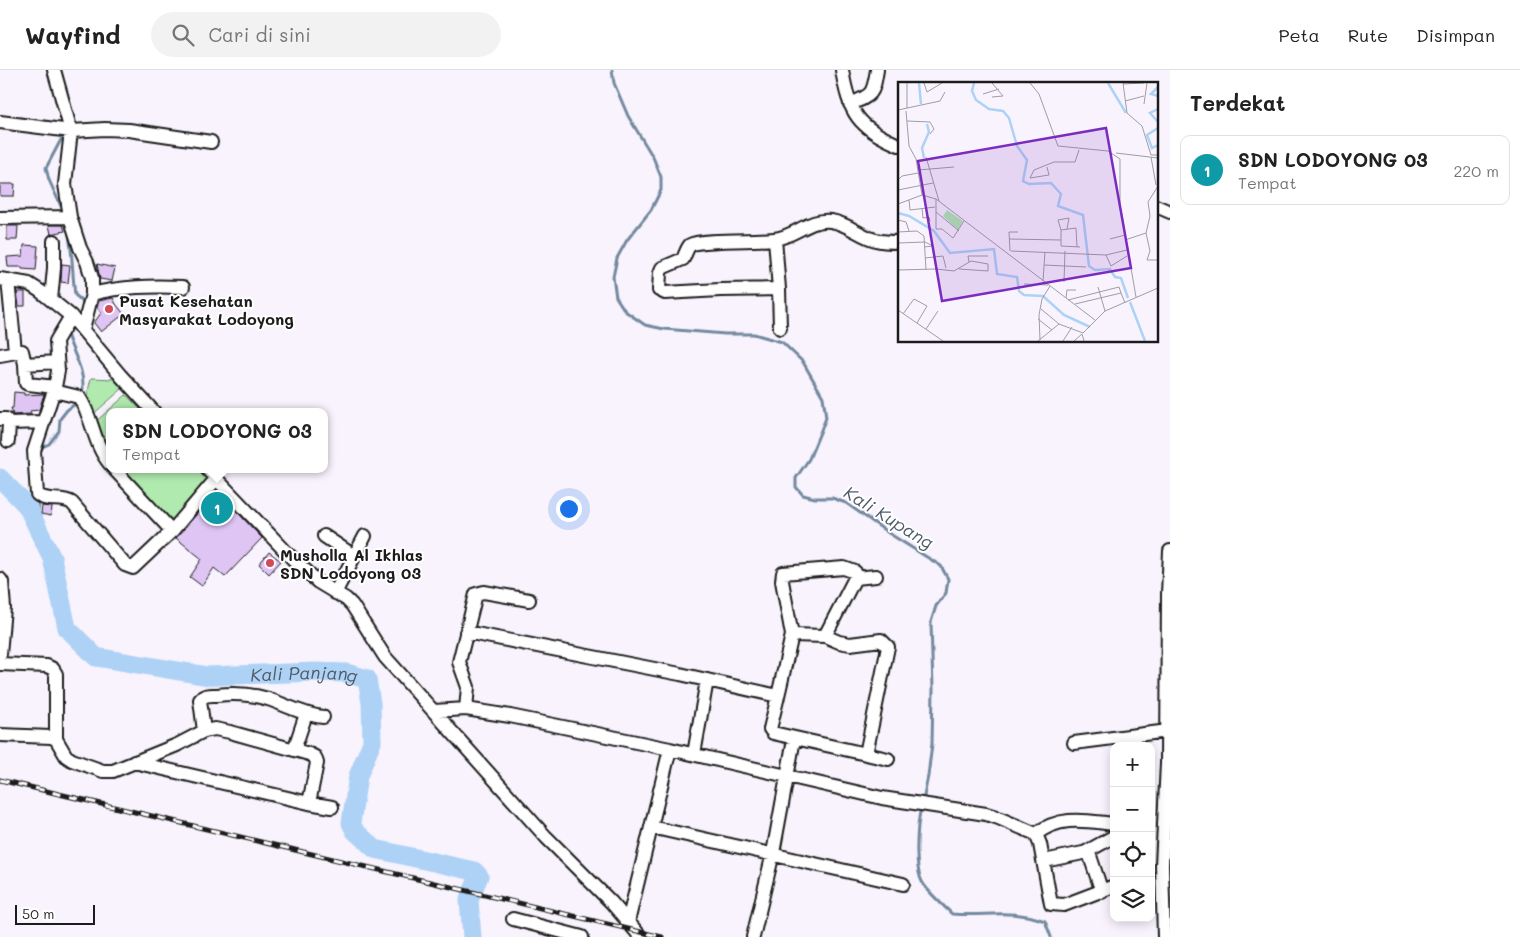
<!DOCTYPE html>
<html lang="id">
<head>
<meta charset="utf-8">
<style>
  :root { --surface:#fff; --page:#f2f2f2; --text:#222; --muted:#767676; --line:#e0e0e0; --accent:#b45309 }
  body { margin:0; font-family:Mali,sans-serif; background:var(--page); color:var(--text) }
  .controls { position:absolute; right:15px; bottom:15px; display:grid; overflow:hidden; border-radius:10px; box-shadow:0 2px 12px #0003 }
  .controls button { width:45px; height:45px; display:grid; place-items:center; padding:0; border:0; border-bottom:1px solid var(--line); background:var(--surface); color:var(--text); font:25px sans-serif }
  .scale { position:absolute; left:15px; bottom:12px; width:80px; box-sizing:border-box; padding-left:5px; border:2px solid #1c1c1c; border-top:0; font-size:14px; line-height:18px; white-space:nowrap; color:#1c1c1c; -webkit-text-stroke:4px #fff; paint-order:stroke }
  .you { position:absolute; left:568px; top:438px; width:18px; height:18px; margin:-12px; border:4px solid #fff; border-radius:50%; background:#1a73e8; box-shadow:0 0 0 8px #1a73e833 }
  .badge { display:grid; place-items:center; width:32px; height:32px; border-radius:50%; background:var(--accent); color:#fff; font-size:16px; font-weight:700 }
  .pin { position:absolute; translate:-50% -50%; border:2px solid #fff; box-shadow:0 1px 5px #0006 }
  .popup { position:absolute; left:106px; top:338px; width:222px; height:65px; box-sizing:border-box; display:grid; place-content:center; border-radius:10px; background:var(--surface); filter:drop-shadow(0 1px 4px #0005); font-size:16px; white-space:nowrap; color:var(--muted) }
  .popup b { font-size:19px; color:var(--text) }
  .popup::after { content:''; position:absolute; left:50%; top:100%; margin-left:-10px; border:10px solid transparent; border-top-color:var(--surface) }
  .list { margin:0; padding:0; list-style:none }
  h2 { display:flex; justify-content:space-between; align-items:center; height:65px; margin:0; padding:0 20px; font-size:21px }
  h2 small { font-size:16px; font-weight:400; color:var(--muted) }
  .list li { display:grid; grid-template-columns:32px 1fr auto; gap:15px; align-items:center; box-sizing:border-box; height:70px; margin:0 10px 10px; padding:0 10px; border:1px solid var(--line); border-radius:10px }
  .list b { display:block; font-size:19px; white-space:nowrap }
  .list p { margin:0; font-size:16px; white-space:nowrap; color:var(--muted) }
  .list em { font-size:16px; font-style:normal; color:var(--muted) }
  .icon { flex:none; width:28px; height:28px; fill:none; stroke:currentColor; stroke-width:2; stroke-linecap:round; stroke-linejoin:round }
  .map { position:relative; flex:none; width:1170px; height:867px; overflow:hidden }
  header { display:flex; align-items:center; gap:30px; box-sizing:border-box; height:70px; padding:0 25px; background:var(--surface); border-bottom:1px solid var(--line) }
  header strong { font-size:24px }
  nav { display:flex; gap:28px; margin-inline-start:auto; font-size:18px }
  .search { width:350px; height:45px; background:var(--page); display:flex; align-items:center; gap:12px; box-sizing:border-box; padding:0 18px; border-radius:28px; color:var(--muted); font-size:19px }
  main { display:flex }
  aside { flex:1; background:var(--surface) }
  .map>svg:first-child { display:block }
</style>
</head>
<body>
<header>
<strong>Wayfind</strong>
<div class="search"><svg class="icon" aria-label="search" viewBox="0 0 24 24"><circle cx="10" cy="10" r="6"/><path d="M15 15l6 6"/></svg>Cari di sini</div>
<nav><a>Peta</a><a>Rute</a><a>Disimpan</a></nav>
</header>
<main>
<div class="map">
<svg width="1170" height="867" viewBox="0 0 1170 867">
  <rect width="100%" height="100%" fill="#f8f3fd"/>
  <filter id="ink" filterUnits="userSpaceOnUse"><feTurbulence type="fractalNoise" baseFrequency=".02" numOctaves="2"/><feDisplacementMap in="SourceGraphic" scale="10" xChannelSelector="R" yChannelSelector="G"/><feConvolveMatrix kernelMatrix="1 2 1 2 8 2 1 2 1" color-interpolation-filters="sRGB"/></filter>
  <g filter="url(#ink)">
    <!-- green -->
    <path fill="#b0eaaf" stroke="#668366" d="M91 308 114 309 122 319 91 346 86 330Z
      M126 325 143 342H110L109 386 93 354Z
      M121 399H200L208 408 170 455Z"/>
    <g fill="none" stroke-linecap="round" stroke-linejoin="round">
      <!-- stream -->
      <path stroke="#73899f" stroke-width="3" d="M612 0 614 13 628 46 653 87 661 107V120L651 140 627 170 617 188 613 207 616 227 625 241 645 255 664 259 725 264H754L782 272 803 292 823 327 826 348 809 389 796 408V417L803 425 815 428H832L846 433 890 464 941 496 948 509 946 523 936 536 931 552 933 619 932 674 928 706 923 731
        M64 143 49 110 46 98 64 64
        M68 161C73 182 72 203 75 225L81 230 84 235
        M74 254 67 264C73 285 87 302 82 325
        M40 378 49 374 59 361 60 349 67 340 78 332
        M33 450 38 442 39 431
        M921 737C917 755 913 800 924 815 932 826 943 835 952 844 985 847 1011 838 1045 851L1051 867"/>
      <!-- river -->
      <path stroke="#add2f6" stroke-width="19" id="s1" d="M0 408 27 436 52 488 67 558 96 587 208 606 315 602 346 603 367 609 371 633 372 672 358 706 351 753 355 761 375 779 474 801 479 806 469 830 472 867"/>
    </g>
    <!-- building -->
    <path fill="#dec5f4" stroke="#1c1c1c" d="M0 114H15L14 126H0Z
      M49 155H63L65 161 51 164Z
      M7 156H18L17 170H7Z
      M24 175 38 176 36 200 22 199V197H8L7 187 23 186Z
      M62 194 70 195 68 213 61 212Z
      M97 194 115 198 112 211 100 209Z
      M17 222H25V236H19Z
      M113 228 116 234 124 244 101 262 94 253 101 243 97 237 99 231Z
      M14 322 24 323V325L44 324 39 340 30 341 31 344 13 345 11 338H13Z
      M217 421 262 468 225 507 214 498 202 516 190 507 202 489 176 468Z
      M42 436 52 437 51 446 41 444Z
      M269 482 281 491 269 504 259 494Z"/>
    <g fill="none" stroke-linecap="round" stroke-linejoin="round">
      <!-- street casing -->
      <g stroke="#1c1c1c" stroke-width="16">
        <path id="street" d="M54 0 71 61 65 114 70 147 80 178 87 192 92 208V224L83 259
          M842 0C849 43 858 58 899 75
          M850 34C873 25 873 24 877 0
          M0 52 71 61 105 59 129 60 211 72
          M1156 136 1170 142
          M0 148 70 147
          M775 169 779 219 720 220 665 223 659 220 660 203 662 198 683 189C685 185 687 178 690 175 700 169 759 171 774 169 795 167 809 148 831 151 849 154 860 166 876 170 883 172 891 172 899 172
          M0 209 29 214 40 221 71 246 121 306 154 342
          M8 210 15 281
          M779 219 780 258
          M92 224C123 216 151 216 183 217
          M51 230 54 198V171
          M71 246 56 271 58 301 55 317 34 381 37 424C46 433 62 426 72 433L125 495 133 498 172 461 216 409
          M0 285 22 281 25 294 57 292
          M25 294 26 313 28 314 55 317
          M54 321 79 327C93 347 93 374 110 394
          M0 349H6L9 353 8 371
          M9 353 44 352
          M114 399 172 461
          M207 399 292 488 318 512 346 529 352 535 385 587 546 767 611 832 641 867
          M324 466 354 486
          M855 508 876 506
          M0 509 2 512 3 525
          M335 523 365 466
          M0 524 3 525 4 538 0 584
          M466 562 680 604 778 626 770 659 773 663 888 689
          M792 565 782 511 783 503 844 498 855 502V508L825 566
          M0 594 47 596 53 599 56 604V669
          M778 626 792 565 825 566 839 572 850 574 881 570 888 577 866 684
          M466 639 510 646 670 679 882 728 986 744 996 747 1036 764 1040 774 1051 834 1064 835 1114 816
          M434 641 466 639 468 617 459 592 476 524 484 522 529 530
          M204 661 200 630C204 624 211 625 217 625 234 623 251 624 268 629 286 635 303 645 323 647
          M0 665 51 667 56 669 66 686 72 690 103 701H113L177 675 204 661 215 659 230 662 309 684 315 687 317 693 309 733 134 692
          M1074 673 1168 661
          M294 680 306 644
          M694 684 707 610
          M309 733 332 737
          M651 757 903 814
          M1036 764C1061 745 1085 751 1114 754
          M1086 782 1113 767
          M1044 791 1083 783H1089L1102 822
          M513 849 582 867
          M628 852 670 679
          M753 867 773 783 794 669
          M1164 867 1162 795 1167 693 1168 524 1170 481"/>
      </g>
      <!-- street -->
      <use href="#street" stroke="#fff" stroke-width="12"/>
      <!-- rail casing -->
      <g stroke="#1c1c1c" stroke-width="5">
        <path id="rail" d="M0 710 662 867"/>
      </g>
      <!-- rail -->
      <use href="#rail" stroke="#fff" stroke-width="3" stroke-dasharray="9" stroke-linecap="butt"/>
    </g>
  </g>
  <!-- markers -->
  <g fill="#d1495b" stroke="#fff" stroke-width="2">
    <circle cx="109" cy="239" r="5"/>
    <circle cx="270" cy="493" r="5"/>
  </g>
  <g text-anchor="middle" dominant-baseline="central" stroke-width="4" stroke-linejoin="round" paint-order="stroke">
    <!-- poi labels -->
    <g font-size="16" font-weight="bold" fill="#1c1c1c" stroke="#fff" text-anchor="start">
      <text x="119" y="230">Pusat Kesehatan<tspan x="119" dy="18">Masyarakat Lodoyong</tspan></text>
      <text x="280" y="484">Musholla Al Ikhlas<tspan x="280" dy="18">SDN Lodoyong 03</tspan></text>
    </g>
    <!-- water labels -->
    <g font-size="18" font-style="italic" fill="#4f5c68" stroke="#fff">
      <text transform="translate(889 447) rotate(32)">Kali Kupang</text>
      <text stroke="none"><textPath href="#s1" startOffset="419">Kali Panjang</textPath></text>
    </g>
  </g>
  <!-- overview -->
  <g transform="translate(898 12)">
    <rect width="260" height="260" fill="#f8f3fd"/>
    <path d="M49 128 65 139 60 148 45 134Z" fill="#b0eaaf"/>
    <path fill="none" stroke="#add2f6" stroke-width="2.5" d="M21 1 23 22M76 1 74 9 78 18 91 27 105 29 111 36 119 64 129 78 125 99 131 102 153 101 163 112 160 124 185 133 191 184 197 188 212 187 217 195 223 196 230 216M210 1 228 31M260 5 253 12 260 14M260 27 252 31 260 40M260 46 249 53 254 66 260 63M26 76 24 66 31 50 29 42M0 131 11 134 36 149 52 171 96 167 99 192 119 195 121 209 126 213 145 214 166 233 192 245M232 220 247 259"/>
    <path fill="none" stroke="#a09da3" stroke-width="1" d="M26 1 29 10 44 1M132 1 141 12 160 64 210 69 222 77V122L238 215M225 1 229 31 244 44 253 73H260M225 2 246 1M85 12 101 7M94 15 105 14 94 1M227 19 246 14M246 22 249 1M9 26V1M0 28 42 19 47 10M8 29 11 64 18 77 24 113M9 39 32 40 36 47 32 52M218 71 260 76M28 75 41 119M253 75 258 103M149 85 151 93 132 96 136 88 156 80H177L181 68M20 88 56 85M0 98 4 94 20 91M0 108 35 101M38 117V147H44L55 156 66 139M11 118 12 128 37 125M0 122 24 113 38 117 197 238M24 126 25 136 31 135 32 139M38 130 61 149M0 138 8 140 11 149M163 148 160 138 171 136 169 147M0 150 19 149 26 154 28 188M248 151 252 169 249 178H260M111 157 163 158V164L182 165M212 157 227 153M163 158V148L178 146 179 165M227 158 248 151 252 134 250 120 260 104M0 161 27 160 35 164M112 169 111 150H120M113 169 208 173 229 168M208 173 213 184 229 174M27 176 45 174 48 186M71 180 70 174H90M146 183 188 185M38 187 56 189 73 179 90 182V189L61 187M0 188 38 187 35 164 26 165M145 199 147 170M166 200 167 169M126 202 150 203M200 205 207 229M168 216 169 208H178M170 218 221 205 223 211M177 222 223 211 227 221M143 227 161 242M0 228 45 259M5 232 16 217 29 224 19 241M140 237 154 248M28 247 40 229M142 258 141 233 144 217 152 204M140 259 161 242 185 251 207 229 260 206M165 259 174 245M176 259 184 252 186 259"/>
    <path fill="#7b2cbf" fill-opacity="0.15" stroke="#7b2cbf" stroke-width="2.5" d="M208 46 233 186 44 219 20 79Z"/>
    <rect width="260" height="260" fill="none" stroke="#1c1c1c" stroke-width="2.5"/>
  </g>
</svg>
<div class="controls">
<button>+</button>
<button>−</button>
<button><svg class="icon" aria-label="locate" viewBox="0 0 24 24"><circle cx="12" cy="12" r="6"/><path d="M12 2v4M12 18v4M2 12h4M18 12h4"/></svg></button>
<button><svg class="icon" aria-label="layers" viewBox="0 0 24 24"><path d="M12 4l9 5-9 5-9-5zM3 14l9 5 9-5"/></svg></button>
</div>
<div class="scale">50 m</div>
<div class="you"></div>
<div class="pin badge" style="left:217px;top:438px;background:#0f9aa8">1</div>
<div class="popup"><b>SDN LODOYONG 03</b>Tempat</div>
</div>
<aside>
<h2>Terdekat<small></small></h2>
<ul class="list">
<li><span class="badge" style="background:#0f9aa8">1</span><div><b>SDN LODOYONG 03</b><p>Tempat</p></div><em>220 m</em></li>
</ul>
</aside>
</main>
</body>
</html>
